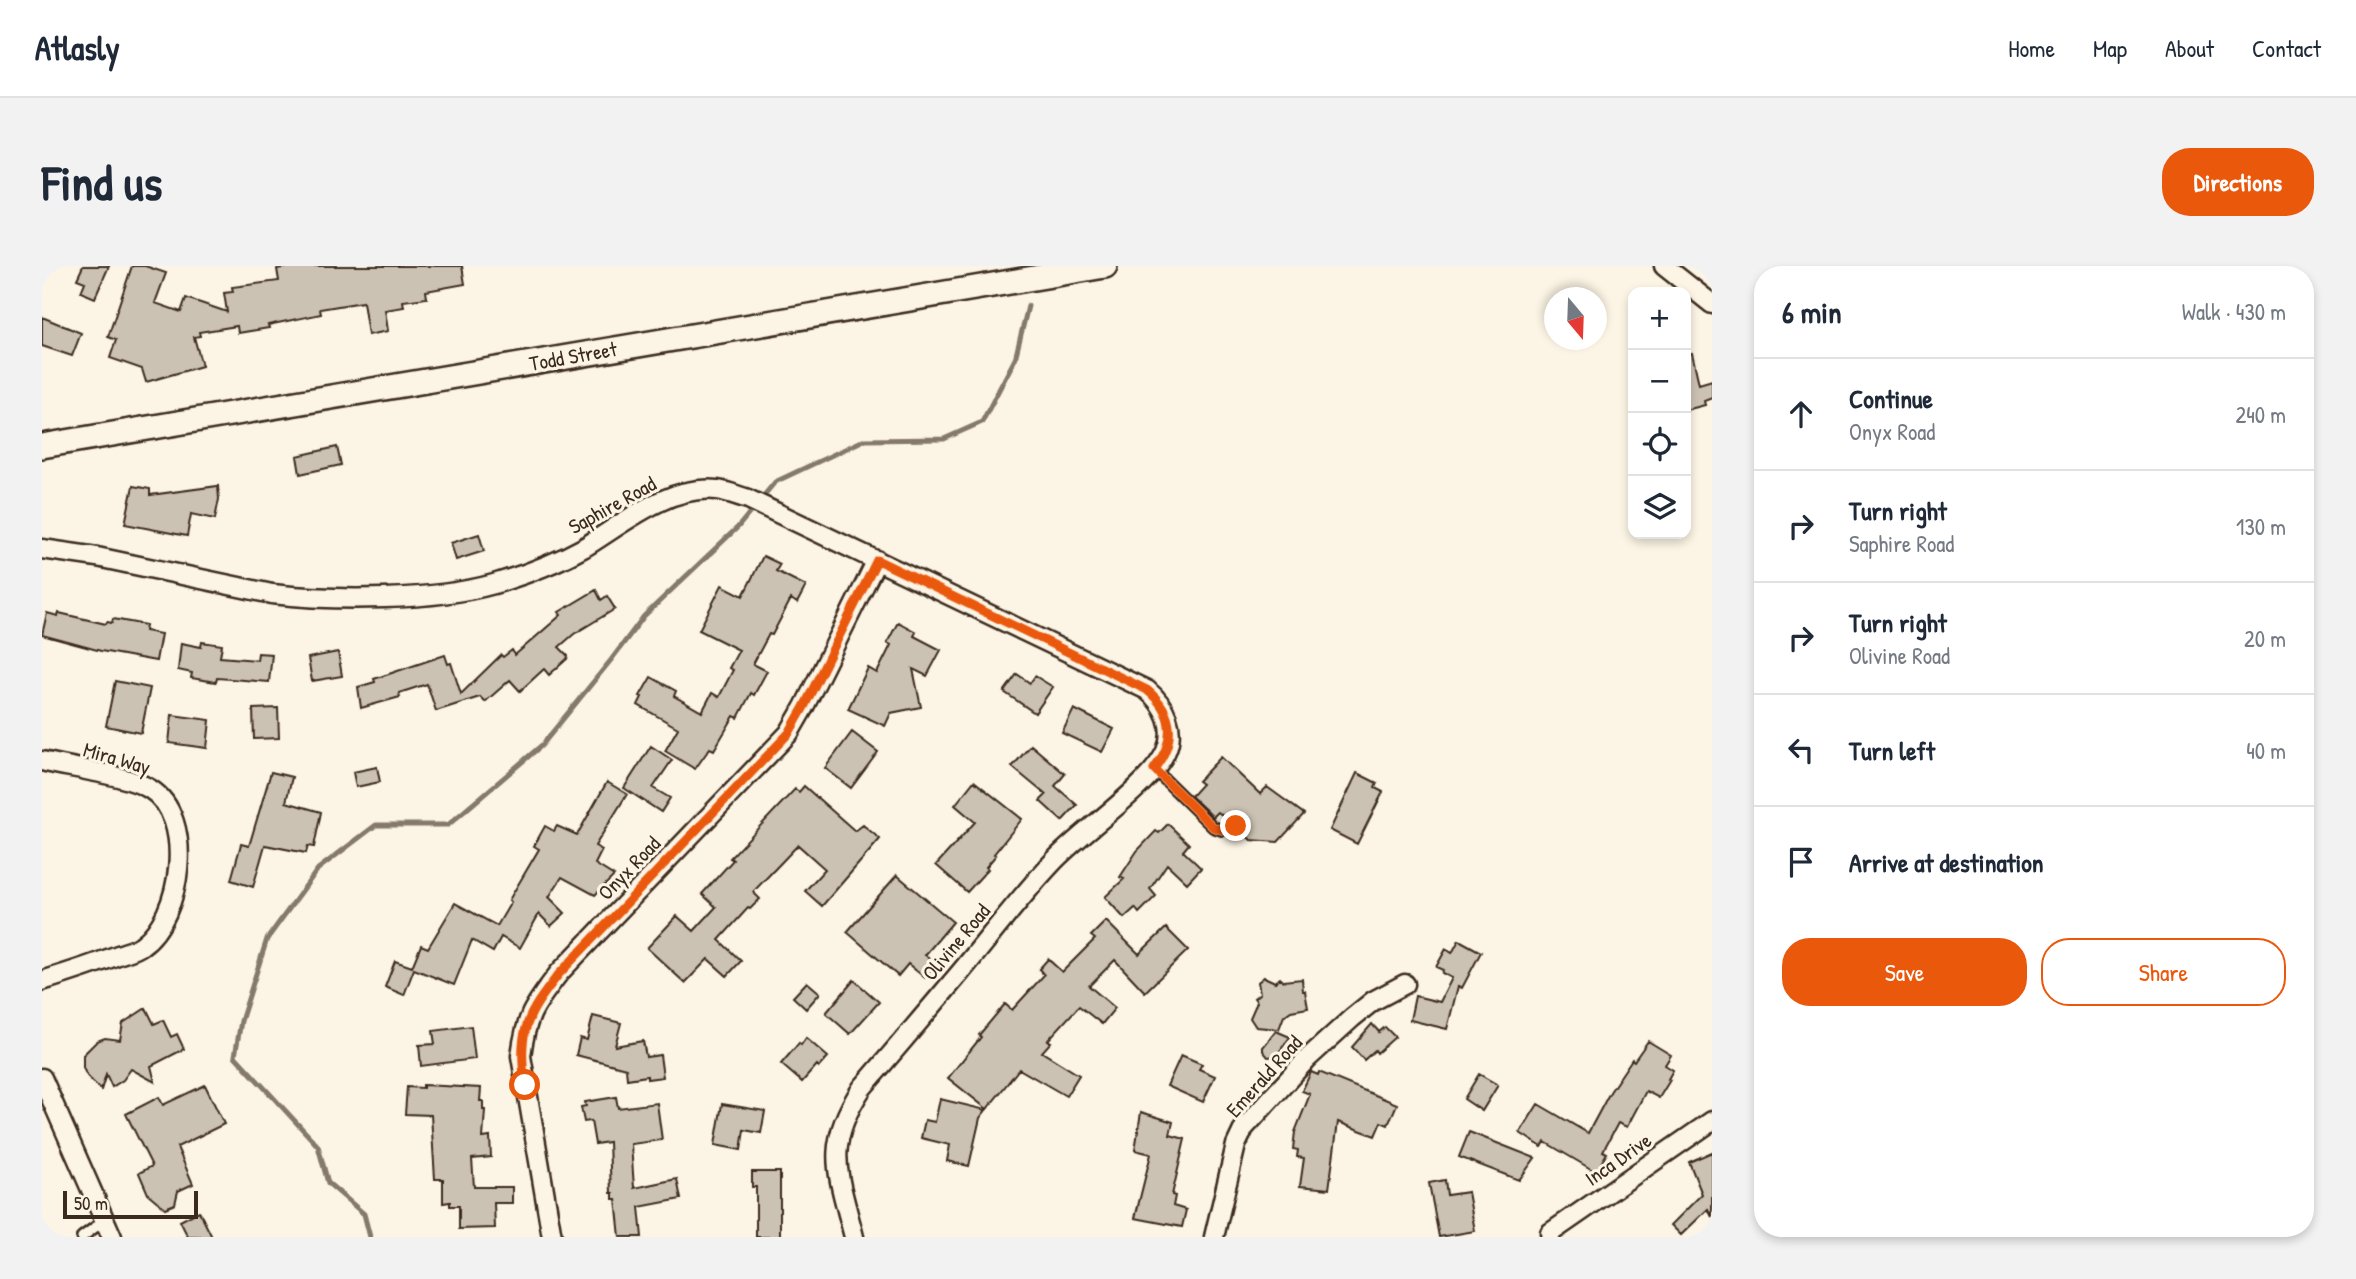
<!DOCTYPE html>
<html lang="en">
<head>
<meta charset="utf-8">
<style>
  :root { --surface:#fff; --page:#f2f2f3; --text:#1f2937; --muted:#747a83; --line:#e0e1e3; --accent:#ea580c }
  body { margin:0; font-family:"Patrick Hand",sans-serif; background:var(--page); color:var(--text) }
  .controls { position:absolute; right:21px; top:21px; display:grid; overflow:hidden; border-radius:14px; box-shadow:0 4px 10px #0003 }
  .controls button { width:63px; height:63px; display:grid; place-items:center; padding:0; border:0; border-bottom:2px solid var(--line); background:var(--surface); color:var(--text); font:35px sans-serif }
  .compass { position:absolute; left:1502px; top:21px; width:63px; height:63px; border-radius:50%; background:var(--surface); box-shadow:0 4px 10px #0003; rotate:161deg }
  .scale { position:absolute; left:21px; bottom:18px; width:135px; box-sizing:border-box; padding-left:7px; border:4px solid #3b2a1e; border-top:0; font-size:19px; line-height:24px; white-space:nowrap; color:#3b2a1e; -webkit-text-stroke:5px #fcf5e5; paint-order:stroke }
  .stop { position:absolute; width:21px; height:21px; margin:-16px; border:5px solid #ea580c; border-radius:50%; background:#fff }
  .stop.end { background:#ea580c; border-color:#fff; box-shadow:0 2px 7px #0008 }
  .list { margin:0; padding:0; list-style:none }
  h2 { display:flex; justify-content:space-between; align-items:center; height:91px; margin:0; padding:0 28px; font-size:30px }
  h2 small { font-size:23px; font-weight:400; color:var(--muted) }
  .list li { display:grid; grid-template-columns:46px 1fr auto; gap:21px; align-items:center; box-sizing:border-box; height:112px; padding:0 28px; border-top:2px solid var(--line) }
  .list b { display:block; font-size:26px; white-space:nowrap }
  .list p { margin:0; font-size:23px; white-space:nowrap; color:var(--muted) }
  .list em { font-size:23px; font-style:normal; color:var(--muted) }
  .actions { display:flex; gap:14px; padding:21px 28px }
  .actions a { flex:1; padding:16px 0; border:2px solid var(--accent); border-radius:28px; text-align:center; font-size:24px; color:var(--accent) }
  .actions .main { background:var(--accent); color:#fff }
  .icon { flex:none; width:38px; height:38px; fill:none; stroke:currentColor; stroke-width:2; stroke-linecap:round; stroke-linejoin:round }
  .map { position:relative; flex:none; width:1670px; height:971px; overflow:hidden; border-radius:28px }
  header { display:flex; align-items:center; gap:42px; box-sizing:border-box; height:98px; padding:0 35px; background:var(--surface); border-bottom:2px solid var(--line) }
  header strong { font-size:33px }
  nav { display:flex; gap:38px; margin-inline-start:auto; font-size:24px }
  .intro { display:flex; align-items:center; justify-content:space-between; box-sizing:border-box; height:168px; padding:0 42px }
  h1 { margin:0; font-size:49px }
  .button { padding:18px 32px; border-radius:28px; background:var(--accent); color:#fff; font-size:24px; font-weight:700 }
  main { display:flex; gap:42px; padding:0 42px }
  aside { flex:1; background:var(--surface); border-radius:28px; box-shadow:0 4px 10px #0003 }
  .map>svg:first-child { display:block }
</style>
</head>
<body>
<header>
<strong>Atlasly</strong>
<nav><a>Home</a><a>Map</a><a>About</a><a>Contact</a></nav>
</header>
<div class="intro"><h1>Find us</h1><a class="button">Directions</a></div>
<main>
<div class="map">
<svg width="1670" height="971" viewBox="0 0 1670 971">
  <rect width="100%" height="100%" fill="#fcf5e5"/>
  <filter id="ink" filterUnits="userSpaceOnUse"><feTurbulence type="fractalNoise" baseFrequency=".0143" numOctaves="2"/><feDisplacementMap in="SourceGraphic" scale="14" xChannelSelector="R" yChannelSelector="G"/><feConvolveMatrix kernelMatrix="1 2 1 2 8 2 1 2 1" color-interpolation-filters="sRGB"/></filter>
  <g filter="url(#ink)">
    <g fill="none" stroke-linecap="round" stroke-linejoin="round">
      <!-- stream -->
      <path stroke="#85796b" stroke-width="5" d="M328 971 322 948 286 917 276 880 193 790 199 755 225 673 276 603 334 559H406L500 479 569 394 602 350 696 261 733 216 822 174 902 173 940 156 973 93 986 40"/>
    </g>
    <!-- building -->
    <path fill="#ccc2b3" stroke="#3b2a1e" stroke-width="2" d="M41 0H67L53 32 39 26 43 16 35 13Z
      M90 0H103L124 7 113 37 139 46 144 32 185 46 182 27 191 26 190 21 237 15 235 3 252 0H420L423 18 384 25 385 32 361 35 362 41 343 44 346 65 326 69 321 36 278 43 279 48 226 59 227 62 196 67 195 60 157 66 158 70 152 71 160 100 104 116 100 103 68 92 74 74 66 71Z
      M0 51 39 67 30 90 0 80Z
      M1650 87 1657 118 1670 114V132L1662 135 1663 139 1644 144V88Z
      M295 181 299 199 258 208 255 190Z
      M91 220 108 223V229L176 220 177 233 173 253 149 248 145 270 83 258Z
      M437 268 442 285 414 294 409 277Z
      M721 290 738 298 734 305 764 320 755 337 749 333 730 369 727 368 711 398 725 405 712 429 709 427 696 452 692 450 672 484 668 482 653 503 623 485 636 462 596 439 600 431 598 430 609 411 634 425 632 430 660 446 670 427 677 431 691 404 687 402 697 384 657 364 680 319 701 330Z
      M554 324 559 334 565 330 573 343 532 368 517 381 526 390 525 393 507 409 502 403 478 425 468 414 443 436 438 431 394 445 385 418 357 427 358 431 319 442 316 421 333 416 332 413 403 389 406 398 409 397 419 428 459 389 461 391 470 384 473 389 519 349 517 346Z
      M5 347 16 350 17 347 64 358 65 356 70 357 71 353 104 359 103 365 119 368 114 395 59 385 0 369Z
      M856 356 874 366 872 370 899 384 885 410 871 403 879 441 849 447 843 460 806 443 826 402 835 407 849 379 845 377Z
      M160 376 180 379 178 391 215 394 216 387 230 388 227 416 175 412 174 416 149 412 150 407 136 404 139 377 159 381Z
      M296 386 300 410 270 415 266 392Z
      M975 408 988 417 993 410 1011 421 993 447 962 426Z
      M73 415 108 422 99 467 64 460Z
      M236 442 237 472 212 473 211 443Z
      M1032 443 1072 463 1060 486 1020 467Z
      M130 449 168 454 165 482 127 477Z
      M810 466 836 486 809 522 783 502Z
      M989 479 1023 508 1013 520 1035 539 1020 555 998 535 1004 529 970 501Z
      M609 480 630 494 611 522 628 532 619 546 582 522Z
      M1179 491 1218 528 1225 521 1262 548 1236 576 1209 574 1199 565 1201 559 1198 555H1187L1176 546 1171 551 1149 530 1160 518 1156 515Z
      M335 501 338 516 314 521 311 506Z
      M229 506 250 511 244 536 279 546 272 581 266 580 264 587 223 579 211 621 189 614 199 578 207 580Z
      M1315 507 1335 517 1333 522 1341 526 1315 578 1288 564Z
      M932 515 980 553 952 588 954 589 944 601 946 603 925 626 894 599 933 556 913 539Z
      M565 516 585 528 553 580 560 584 553 598 572 610 553 629 520 611 507 631 523 647 509 660 497 648 478 682 459 671 451 686 430 674 412 719 372 703 362 729 343 721 353 695 370 701 379 679 386 682 413 637 455 660 469 636 467 634 497 583 492 580 503 560 512 565 515 560 535 569Z
      M762 520 813 565 821 559 838 573 780 640 763 625 783 603 756 579 711 626 718 633 708 643 706 642 677 674 699 695 685 710 666 693 643 717 605 682 635 650 652 665 674 641 660 628 691 594 688 592 753 523 757 526Z
      M1126 558 1147 578 1141 585 1159 602 1145 617 1125 598 1108 623 1114 630 1097 647 1093 642 1082 652 1063 631 1082 613 1078 611 1095 585 1114 565 1117 567Z
      M855 609 911 656 883 689 895 699 883 712 866 698 856 710 805 666Z
      M1064 655 1097 688 1124 662 1146 684 1103 726 1073 694 1047 720 1073 742 1060 758 1037 740 1006 774 1009 776 1000 786 1037 809 1024 830 977 803 945 843 906 812 939 771 937 769 963 738 970 744 1002 709 997 703 1006 693 1020 706 1053 673 1049 670Z
      M1417 674 1439 686 1420 722 1416 720 1405 763 1368 754 1373 730 1398 736 1410 712 1400 707 1401 704 1394 701 1404 683 1410 687Z
      M1222 711 1233 716 1238 712 1241 715 1260 713 1261 725H1263L1266 742 1249 745 1242 750 1237 763 1214 761 1208 752 1215 736 1212 732 1218 727 1216 716Z
      M812 714 837 736 808 768 784 747Z
      M765 716 778 727 764 743 751 731Z
      M104 742 112 758 121 754 129 771 135 768 142 783 109 800 113 816 89 803 81 814 70 821 64 808 59 824 45 810 41 802V789L55 775 63 772 78 774 81 757Z
      M551 750 579 757 573 780 601 775 604 791 618 789 621 811 605 813V810L585 813 584 802 534 789 538 772 545 774Z
      M1330 758 1337 766 1343 761 1353 771 1335 787 1333 784 1322 794 1310 781Z
      M429 760 433 793 379 800 377 779 393 778 391 765Z
      M1234 765 1248 771 1234 790 1226 791 1221 785V781Z
      M764 772 786 791 777 801 775 799 760 816 739 798 757 777 759 779Z
      M1606 775 1629 789 1623 799 1631 804 1626 813 1628 814 1617 832 1604 825 1585 861 1576 857 1561 885 1565 887 1554 906 1503 876 1500 881 1478 867 1496 838 1546 867 1568 826 1590 793 1592 795Z
      M1139 789 1160 798 1157 803 1173 810 1161 836 1125 820Z
      M1269 806 1276 809 1277 806 1355 838 1346 859 1339 856 1333 870 1296 856 1287 923 1258 920 1262 892 1255 891 1256 884 1251 883 1253 866 1268 828 1260 825Z
      M1437 808 1456 819 1440 845 1422 833Z
      M163 819 182 858 135 881 151 918 136 925 133 938 123 942 106 928 97 907 110 900 84 848 117 831 121 839Z
      M381 819 439 822 438 835H441V844H443L441 872 448 871 449 891 430 893 432 921H470V937H452L453 962 417 963V940H408V936L401 937V913H393L389 849 363 848 365 821 381 822Z
      M574 831 576 842 615 837 620 874 589 878 592 922 635 913 639 933 597 941 600 971H578L574 933H571V927H569L567 876 553 878 549 855 542 856 539 841 544 840 543 836Z
      M898 833 944 844 938 852 927 900 905 895 908 879 879 872 883 854 893 856Z
      M680 838 723 845 719 867 702 864 699 884 673 879Z
      M1099 846 1131 856 1128 869 1143 873 1130 929 1133 930 1131 940 1144 944 1140 961 1093 952 1109 888 1093 884Z
      M1427 866 1493 892 1477 914 1417 891Z
      M1670 886V951L1666 943 1639 969 1629 959 1660 928 1647 896Z
      M710 906H738V971H714V921H710Z
      M1403 914 1405 929 1426 926 1433 965 1397 971 1387 917Z
      M157 945 170 971H146L138 955Z"/>
    <g fill="none" stroke-linecap="round" stroke-linejoin="round">
      <!-- service casing -->
      <g stroke="#3b2a1e" stroke-width="14">
        <path id="service" d="M1112 503 1171 561 1180 564 1194 560
          M40 971 63 954"/>
      </g>
      <!-- minor casing -->
      <g stroke="#3b2a1e" stroke-width="23">
        <path id="minor" d="M1622 0 1670 38
          M0 283 55 291 230 328C293 335 392 335 452 318 482 309 514 297 541 282 581 258 625 219 675 224 685 225 696 230 706 233L1105 424C1123 439 1134 462 1124 485 1109 520 1038 566 1010 597 977 632 948 671 917 708 885 746 853 784 820 822 781 881 796 907 812 971
          M0 495C28 502 86 509 108 523 154 551 140 651 100 679 94 684 84 686 76 689 51 699 26 707 0 715
          M0 812 70 971
          M1508 967 1670 855
          M510 971 479 790C484 749 492 740 517 707L747 467 762 441 835 294
          M1172 971 1194 879 1202 862 1266 792 1310 752 1331 735 1363 718"/>
      </g>
      <!-- tertiary casing -->
      <g stroke="#3b2a1e" stroke-width="28">
        <path id="tertiary" d="M0 180 1063 0"/>
      </g>
      <!-- service -->
      <use href="#service" stroke="#fcf5e5" stroke-width="9"/>
      <!-- minor -->
      <use href="#minor" stroke="#fcf5e5" stroke-width="18"/>
      <!-- tertiary -->
      <use href="#tertiary" stroke="#fcf5e5" stroke-width="23"/>
    </g>
  </g>
  <g fill="none" stroke-linecap="round" stroke-linejoin="round" filter="url(#ink)">
    <!-- route -->
    <path stroke="#ea580c" stroke-width="9" d="M483 819C476 764 484 750 517 708L747 467 762 441 835 294 1105 424C1133 447 1134 475 1112 503L1171 561 1180 564 1194 560"/>
  </g>
  <g text-anchor="middle" dominant-baseline="central" stroke-width="6" stroke-linejoin="round" paint-order="stroke">
    <!-- street labels -->
    <g font-size="21" fill="#3b2a1e" stroke="#fcf5e5">
      <text transform="translate(531 90) rotate(-10)">Todd Street</text>
      <text transform="translate(570 239) rotate(-29)">Saphire Road</text>
      <text transform="translate(75 492) rotate(16)">Mira Way</text>
      <text transform="translate(587 602) rotate(-46)">Onyx Road</text>
      <text transform="translate(914 676) rotate(-50)">Olivine Road</text>
      <text transform="translate(1222 810) rotate(-48)">Emerald Road</text>
      <text transform="translate(1576 893) rotate(-35)">Inca Drive</text>
    </g>
  </g>
</svg>
<div class="controls">
<button>+</button>
<button>−</button>
<button><svg class="icon" aria-label="locate" viewBox="0 0 24 24"><circle cx="12" cy="12" r="6"/><path d="M12 2v4M12 18v4M2 12h4M18 12h4"/></svg></button>
<button><svg class="icon" aria-label="layers" viewBox="0 0 24 24"><path d="M12 4l9 5-9 5-9-5zM3 14l9 5 9-5"/></svg></button>
</div>
<svg class="compass" viewBox="-18 -18 36 36"><path d="M0-13l5 13h-10z" fill="#e53935"/><path d="M0 13l5-13h-10z" fill="#747a83"/></svg>
<div class="scale">50 m</div>
<div class="stop" style="left:483px;top:819px"></div>
<div class="stop end" style="left:1194px;top:560px"></div>
</div>
<aside>
<h2>6 min<small>Walk · 430 m</small></h2>
<ul class="list">
<li><svg class="icon" aria-label="ahead" viewBox="0 0 24 24"><path d="M12 20V5M6 11l6-6 6 6"/></svg><div><b>Continue</b><p>Onyx Road</p></div><em>240 m</em></li>
<li><svg class="icon" aria-label="right" viewBox="0 0 24 24"><path d="M7 20v-9h11M14 6l5 5-5 5"/></svg><div><b>Turn right</b><p>Saphire Road</p></div><em>130 m</em></li>
<li><svg class="icon" aria-label="right" viewBox="0 0 24 24"><path d="M7 20v-9h11M14 6l5 5-5 5"/></svg><div><b>Turn right</b><p>Olivine Road</p></div><em>20 m</em></li>
<li><svg class="icon" aria-label="left" viewBox="0 0 24 24"><path d="M17 20v-9H6M10 6l-5 5 5 5"/></svg><div><b>Turn left</b></div><em>40 m</em></li>
<li><svg class="icon" aria-label="arrive" viewBox="0 0 24 24"><path d="M6 21V4h12l-3 4 3 4H6"/></svg><div><b>Arrive at destination</b></div></li>
</ul>
<div class="actions"><a class="main">Save</a><a>Share</a></div>
</aside>
</main>
</body>
</html>
